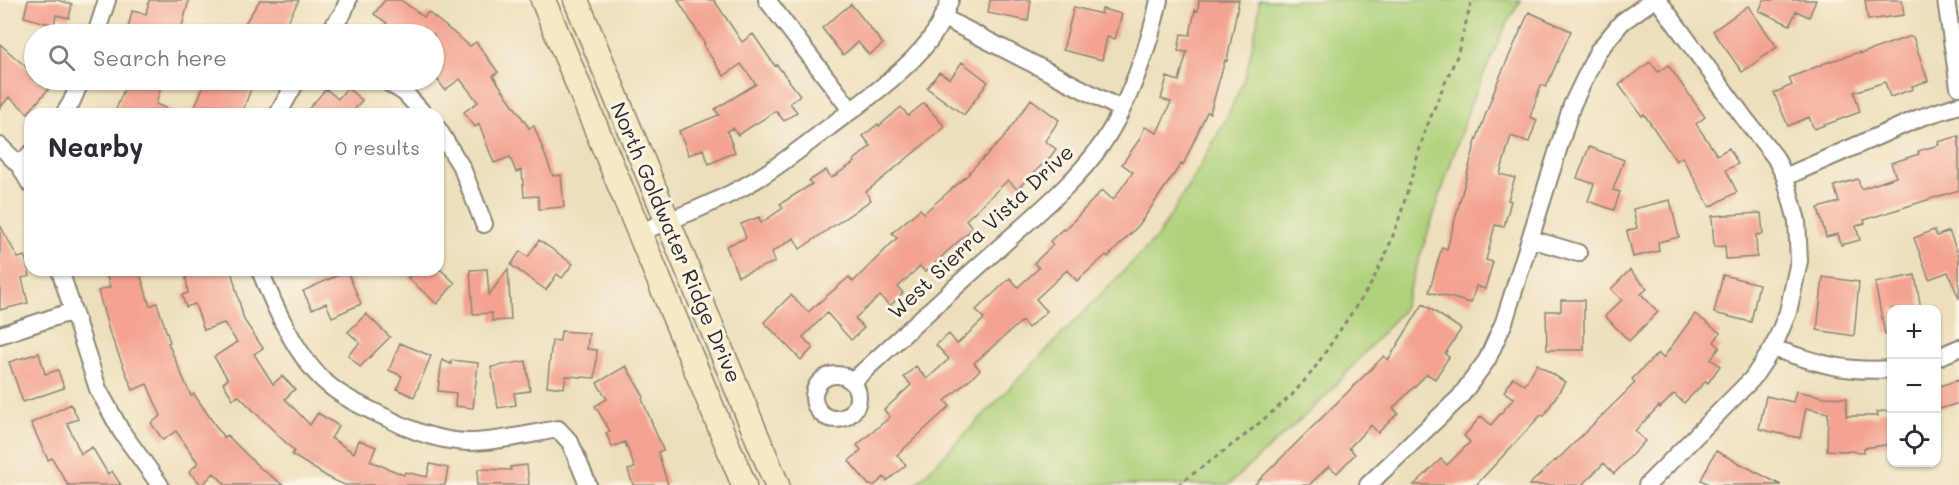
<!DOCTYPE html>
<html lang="en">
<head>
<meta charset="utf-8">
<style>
  :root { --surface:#fff; --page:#f2f2f3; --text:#2b2b33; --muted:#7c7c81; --line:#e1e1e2 }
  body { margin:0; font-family:Mali,sans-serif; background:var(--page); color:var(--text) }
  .controls { position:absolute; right:18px; bottom:18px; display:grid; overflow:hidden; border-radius:12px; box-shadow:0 2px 4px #0004 }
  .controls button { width:54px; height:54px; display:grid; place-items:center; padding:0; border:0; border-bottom:2px solid var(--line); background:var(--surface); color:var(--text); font:30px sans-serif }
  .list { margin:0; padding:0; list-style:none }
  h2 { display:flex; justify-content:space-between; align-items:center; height:78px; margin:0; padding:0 24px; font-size:26px }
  h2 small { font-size:20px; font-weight:400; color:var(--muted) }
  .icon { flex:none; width:33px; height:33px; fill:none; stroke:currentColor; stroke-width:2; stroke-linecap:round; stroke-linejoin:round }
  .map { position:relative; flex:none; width:1959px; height:485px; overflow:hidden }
  .search { position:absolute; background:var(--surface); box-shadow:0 2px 4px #0004; left:24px; top:24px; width:420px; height:66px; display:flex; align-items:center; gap:15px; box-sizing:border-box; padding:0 21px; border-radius:33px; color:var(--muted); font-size:22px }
  .panel { position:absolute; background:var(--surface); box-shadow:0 2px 4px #0004; left:24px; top:108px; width:420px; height:168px; border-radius:18px }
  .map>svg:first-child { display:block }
</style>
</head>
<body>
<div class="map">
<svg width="1959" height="485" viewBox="0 0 1959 485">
  <rect width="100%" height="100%" fill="#fcf5e5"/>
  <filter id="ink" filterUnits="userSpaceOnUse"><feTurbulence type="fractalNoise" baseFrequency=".0167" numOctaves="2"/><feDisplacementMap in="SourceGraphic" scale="12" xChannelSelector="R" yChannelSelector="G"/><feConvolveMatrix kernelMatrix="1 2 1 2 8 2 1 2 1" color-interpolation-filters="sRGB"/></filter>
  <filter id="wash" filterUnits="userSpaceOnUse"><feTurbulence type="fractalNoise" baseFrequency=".008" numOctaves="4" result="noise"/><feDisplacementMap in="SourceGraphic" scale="24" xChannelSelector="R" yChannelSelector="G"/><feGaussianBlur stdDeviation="1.35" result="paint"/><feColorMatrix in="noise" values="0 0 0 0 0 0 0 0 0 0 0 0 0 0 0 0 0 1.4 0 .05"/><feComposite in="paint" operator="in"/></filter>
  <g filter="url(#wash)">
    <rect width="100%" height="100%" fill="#eddfbc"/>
    <!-- green -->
    <path fill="#afd17a" stroke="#6d7e52" stroke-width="1.5" d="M1259 0H1521L1507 23 1470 105 1402 311 1323 399 1228 485H915L1157 237 1194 177 1227 117 1246 74 1258 19Z"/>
    <g id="blocks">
      <!-- building -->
      <path fill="#f3a38f" d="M28 0H57L72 4 69 18 56 15 54 25 24 17Z
        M149 0H189L180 34H151L128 29 132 11 146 14Z
        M260 0H299L281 34H238Z
        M385 0H401L424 17 428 12 470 46 476 42 498 72 493 76 529 128 534 126 553 176 561 175 564 207 539 209 538 196 524 197 522 170 516 172 510 157 494 163 479 124 475 127 464 112 478 102 460 79 445 90 434 75V34H378L387 23 374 14Z
        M678 0H714L742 42 753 34 775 66 777 65 800 95 790 103 797 112 784 121 776 111 738 135 733 128 727 131 735 152 709 164 703 149 689 155 679 131 719 115 715 109 756 84 741 64 724 76 703 45 705 44Z
        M990 0H1031L1028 21 988 13Z
        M1199 0H1239L1227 61 1225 60 1210 113 1207 112 1183 165 1181 164 1139 225 1108 257 1106 255 1077 281 1067 270 1036 299 1047 311 1028 328 1022 321 974 363 980 370 945 401 950 406 897 455 906 465 887 481 884 477 875 485H869L849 461 861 450 857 445 890 417 884 410 911 385 904 377 916 366 927 379 949 359 936 345 949 334 957 344 984 319 976 310 1010 278 1018 287 1039 268 1034 263 1053 245 1050 241 1063 229 1065 230 1102 190 1113 200 1133 172 1122 164 1139 140 1145 127 1157 133 1171 102 1161 99 1167 77 1179 81 1187 52 1178 51 1181 34 1190 35 1195 10 1198 11Z
        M1764 0H1816L1809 17 1796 11 1790 25 1759 11Z
        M1865 0H1902L1904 15 1868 20Z
        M851 4 883 44 869 55 858 42 843 55 822 28Z
        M1748 6 1777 47 1742 72 1713 31Z
        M1074 7 1101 14 1102 9 1122 14 1115 39 1107 37 1102 60 1063 50Z
        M1529 12 1571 31 1546 87 1541 85 1530 117 1537 120 1529 142 1511 136 1500 174 1515 178 1508 200 1511 201 1504 227 1495 225 1486 260 1493 262 1485 289 1476 286 1471 303 1429 292 1442 247 1447 249 1476 141 1497 83Z
        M1908 37H1913L1928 81 1912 86 1913 89 1890 97 1885 82 1854 92 1860 112 1814 129 1809 117 1788 126 1774 93 1792 85 1789 78 1828 62 1860 52V54Z
        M0 44 34 74V80H41L50 87 28 113 9 97 0 108Z
        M962 62 988 82 964 115 927 88 939 72 950 79Z
        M1650 62 1658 72 1668 65 1705 117 1696 124 1717 155 1729 148 1738 164 1726 170 1737 192 1710 207 1682 157 1676 161 1644 114 1642 116 1619 85Z
        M128 80H163L156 104 179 114H114Z
        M206 80H254L242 114H192Z
        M347 88 362 100 351 114H304L326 89 338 99Z
        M1031 99 1059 120 1045 141 1056 149 1046 163 1045 162 1017 189 1008 180 966 220 973 228 925 272 920 266 898 287 903 293 890 306 880 296 855 318 864 328 851 340 827 313 803 337 813 348 801 360 764 322 791 295 808 312 849 277 853 282 897 238 892 233 920 209 924 213 970 173 969 172 1002 140Z
        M924 103 945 127 866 192 871 200 800 249 794 238 772 252 775 262 738 276 726 246 746 238 741 224 759 217 761 223 783 208 780 204 812 184 809 181 826 170 831 178 855 162 853 161 871 146 863 136 878 124 879 126 901 107 908 116Z
        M1959 136V190L1864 220 1865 223 1856 226 1860 240 1841 245 1838 234 1826 237 1818 208 1839 202 1834 186 1858 179 1861 189 1896 177 1891 163 1919 154 1918 151 1939 145 1938 142Z
        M1589 147 1624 160 1613 190 1620 192 1614 210 1588 201 1594 184 1577 178Z
        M1670 200 1679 237 1658 242 1659 251 1633 257 1627 231 1637 228 1633 209Z
        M1761 213 1763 234 1756 235 1757 257 1726 259 1725 246 1714 247 1712 216Z
        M0 225 18 258 25 256 30 276 22 278 28 303 0 310Z
        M1934 230 1937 236 1949 231 1959 256V299L1948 272 1929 279 1914 238Z
        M539 240 573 264 562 278 557 274 546 290 511 265 520 251 528 257Z
        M487 269 489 295 508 269 511 320 492 321V313L473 314 470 270Z
        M105 270H139L150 306 157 303 170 342 168 343 191 396 194 394 224 438 227 435 259 467 283 485H226L214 473 202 485 189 472 198 463 176 431 163 440 151 423 161 416 147 384 133 390 109 331 98 291 110 287Z
        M185 270H231L244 320 263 348 254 354 273 384 282 376 295 389 285 399 310 425 318 413 339 426 331 438 354 453 359 440 376 447 370 461 404 475 405 472 427 477 430 464 448 468 445 485H345L331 479 292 455 294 451 239 396 233 399 223 383 228 379 214 357 237 342 224 323 204 330 195 304 186 307 182 295 188 293Z
        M416 270H441L455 283 437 304 408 278Z
        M1630 270 1647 289 1641 294 1658 312 1629 341 1605 316 1622 300 1611 289Z
        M347 271 361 304 332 317 326 303 312 309 303 291Z
        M1723 275 1759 284 1751 322 1714 313Z
        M1915 275 1921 309H1892V333L1885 334 1875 283Z
        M1823 277 1859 282 1854 336 1817 330Z
        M1561 300H1584V350H1547L1546 311H1561Z
        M1423 304 1461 329 1445 354 1449 357 1435 379 1427 374 1393 408 1398 413 1378 433 1371 425 1349 448 1355 454 1337 473 1329 466 1309 485H1254L1384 356 1388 360Z
        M366 314 390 337 360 367 348 355 360 343 348 332Z
        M1695 314 1720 333 1714 342 1720 347 1711 359 1720 366 1708 383 1706 381 1684 403 1674 394 1660 408 1659 406 1635 431 1645 441 1614 474 1604 463 1582 485H1529L1555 460 1556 461 1635 383 1632 379 1658 353 1663 358Z
        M561 331 589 333 587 349 597 350 595 378 566 376 564 388 547 386 552 340 560 341Z
        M400 343 431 356 414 397 397 389 402 376 389 370Z
        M39 353 45 374 58 370 64 388 23 402 9 362Z
        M442 360 451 364V360L478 363 473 408 455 406 456 393 438 391Z
        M526 361 530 391 514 393 516 405 498 408 491 367Z
        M1537 364 1565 382 1544 416 1541 415 1476 485H1414L1441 459 1447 465 1470 442 1464 436 1481 416 1491 425 1514 398 1504 392 1513 377 1525 385Z
        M626 366 644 397 642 399 663 450 658 452 668 485H633L628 470 635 468 625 442 612 447 606 433 610 431 595 406 607 399 597 383Z
        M1959 380V403L1940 409 1936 397V387Z
        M1796 391 1825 397 1847 398 1846 416H1878L1877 412 1892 410V444L1864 448V452L1827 450 1828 413 1806 408 1800 438 1759 429 1766 396 1793 402Z
        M71 404 78 419 67 423 81 454 92 447 108 474 112 471 121 485H68L52 458 48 460 31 423Z
        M1716 451 1781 485H1711L1701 480Z
        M527 465 529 485H477L478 469 511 470 510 467Z"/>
    </g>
  </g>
  <g filter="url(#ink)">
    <use href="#blocks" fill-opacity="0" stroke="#8c8574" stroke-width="1.5"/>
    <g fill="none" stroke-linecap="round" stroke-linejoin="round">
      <!-- street casing -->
      <g stroke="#8c8574" stroke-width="20">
        <path id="street" d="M767 0 851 110
          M1946 0 1959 87
          M942 17 1121 109
          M96 34 107 0
          M327 34 343 13 348 0
          M384 80 405 93 424 114
          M64 114 71 103 81 80
          M278 114 297 80
          M438 129 462 168 484 224
          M0 146 20 166 30 184
          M20 166 30 154
          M1785 177 1919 118 1959 105
          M640 232C679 217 721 201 757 179 782 164 805 145 828 128 862 102 902 75 929 41 938 29 945 14 950 0
          M1531 239 1578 253
          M60 270 98 389 121 431 160 485
          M260 270C273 304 296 355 323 380 342 398 366 408 389 419 412 431 441 441 468 442 497 442 529 434 558 429L570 442 588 485
          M0 335 73 311
          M1773 348C1816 363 1846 373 1892 369
          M1936 358 1959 348
          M814 397a22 22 0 1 1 44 0a22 22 0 1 1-44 0Z
          M852 382C901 337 950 291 1000 247 1035 215 1075 183 1102 144 1128 106 1150 44 1159 0
          M1368 485 1460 397 1487 360 1504 322 1572 105 1598 51 1622 22 1653 0
          M1647 485 1752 379 1773 348 1788 312 1799 261 1797 221 1785 177 1775 157 1745 119 1658 0"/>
      </g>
      <!-- secondary casing -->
      <g stroke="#8c8574" stroke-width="27">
        <path id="secondary" d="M543 0 744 485
          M576 0 777 485"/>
      </g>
      <!-- path -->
      <path stroke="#8c8574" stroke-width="3" stroke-dasharray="4.5 4.5" stroke-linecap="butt" d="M1178 485 1244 436 1292 395 1312 372 1371 284 1388 249 1401 213 1425 131 1440 94 1457 56 1472 0"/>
      <!-- street -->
      <use href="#street" stroke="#fff" stroke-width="16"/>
      <!-- secondary -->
      <use href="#secondary" stroke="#f6e9c3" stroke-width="24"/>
    </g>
  </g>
  <g text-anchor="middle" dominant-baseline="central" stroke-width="6" stroke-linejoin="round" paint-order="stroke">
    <!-- street labels -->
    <g font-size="21" fill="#2b2b2b" stroke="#fcf5e5">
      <text transform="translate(980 231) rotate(-43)">West Sierra Vista Drive</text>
      <text transform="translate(677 242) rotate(67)">North Goldwater Ridge Drive</text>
    </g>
  </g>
</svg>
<div class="controls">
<button>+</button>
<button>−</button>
<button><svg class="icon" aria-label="locate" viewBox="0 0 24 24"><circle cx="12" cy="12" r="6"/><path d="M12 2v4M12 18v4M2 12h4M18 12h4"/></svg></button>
</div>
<div class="search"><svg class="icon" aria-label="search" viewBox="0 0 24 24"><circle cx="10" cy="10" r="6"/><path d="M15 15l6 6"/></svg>Search here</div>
<section class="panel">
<h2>Nearby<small>0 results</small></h2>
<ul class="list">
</ul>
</section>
</div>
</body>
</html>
